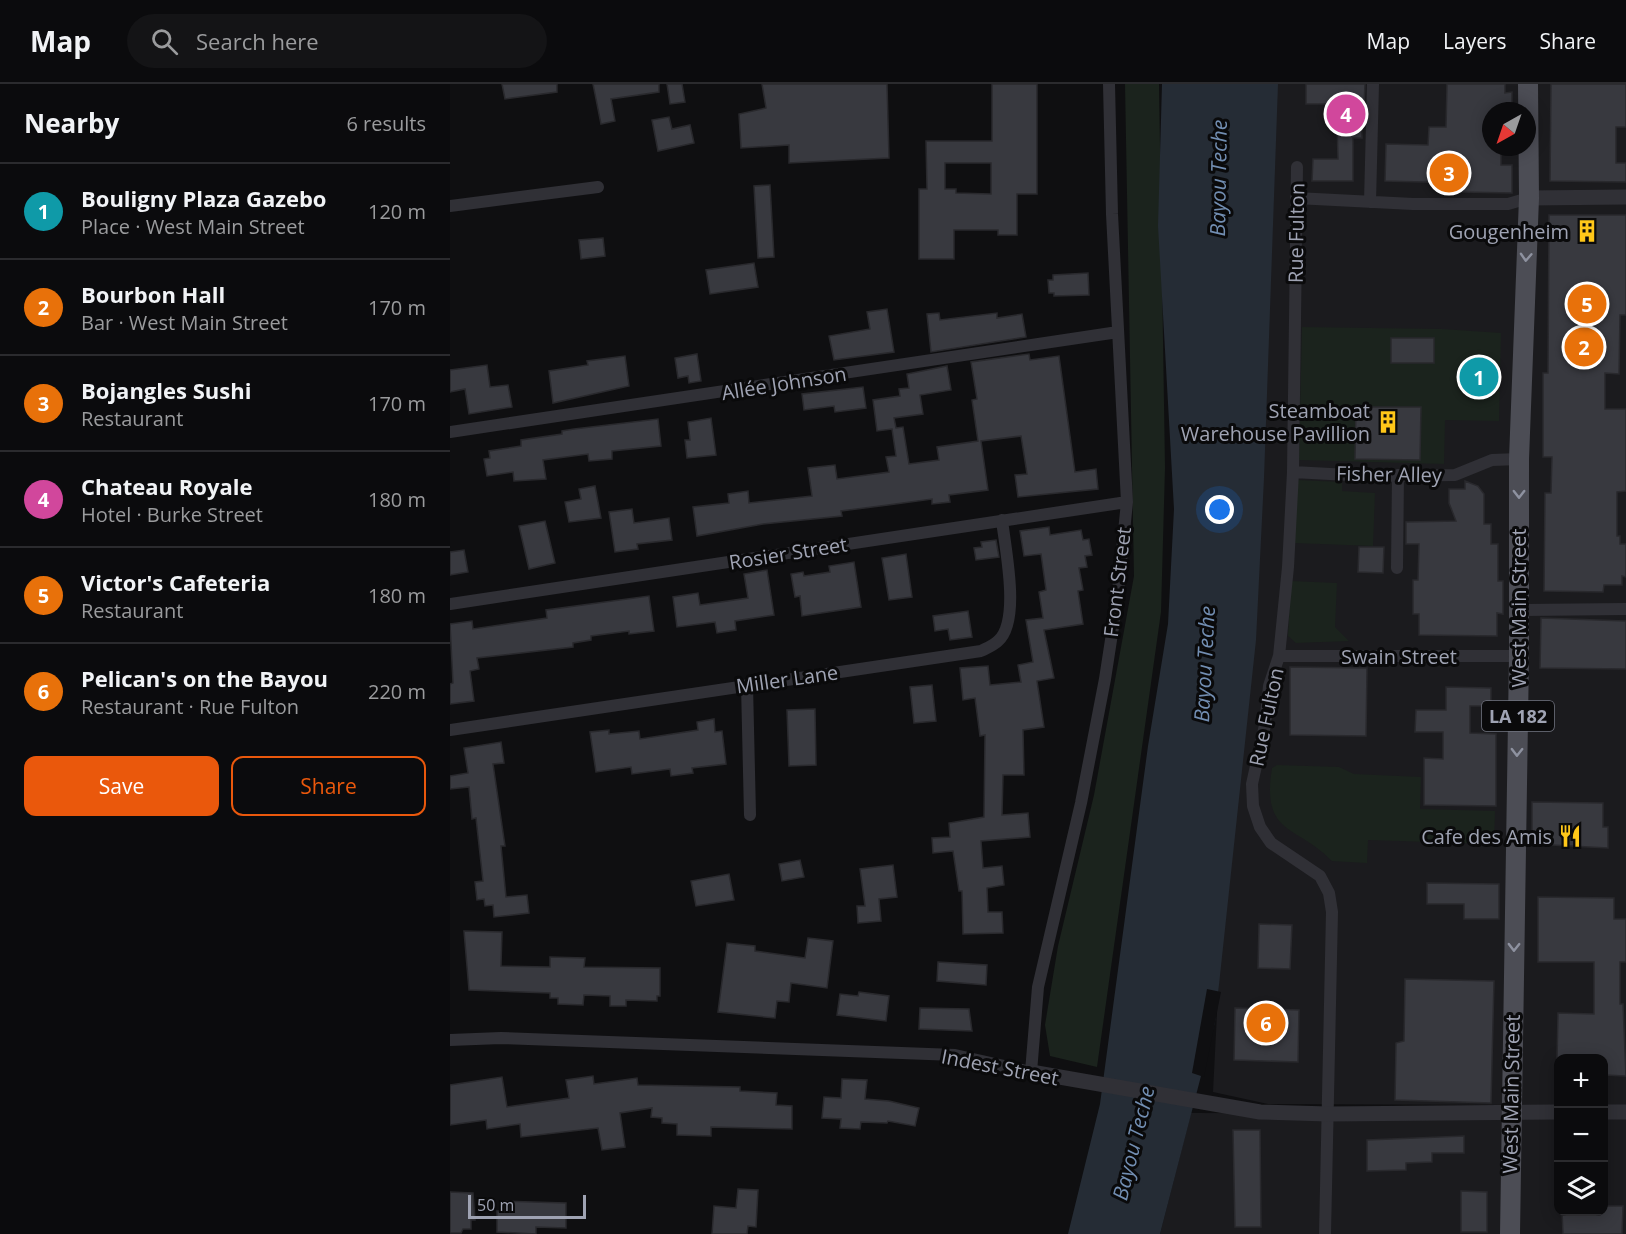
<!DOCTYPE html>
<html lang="en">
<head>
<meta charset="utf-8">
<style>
  :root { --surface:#0b0b0d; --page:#141416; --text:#f1f3f6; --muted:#9a9b9d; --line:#2b2b2e; --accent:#ea580c }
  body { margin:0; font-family:"Open Sans",sans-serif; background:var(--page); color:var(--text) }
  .controls { position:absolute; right:18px; bottom:18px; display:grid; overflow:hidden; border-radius:12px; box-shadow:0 3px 15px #0003 }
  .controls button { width:54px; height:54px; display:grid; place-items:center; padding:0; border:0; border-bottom:2px solid var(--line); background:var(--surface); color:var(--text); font:30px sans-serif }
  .compass { position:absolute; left:1032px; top:18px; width:54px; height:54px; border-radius:50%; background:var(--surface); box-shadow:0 3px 15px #0003; rotate:220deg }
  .scale { position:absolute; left:18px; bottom:15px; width:118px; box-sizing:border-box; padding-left:6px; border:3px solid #9fa3b3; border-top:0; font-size:16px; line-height:21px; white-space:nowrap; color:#9fa3b3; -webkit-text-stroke:4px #0a0a0b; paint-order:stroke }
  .you { position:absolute; left:770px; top:426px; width:21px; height:21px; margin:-15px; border:4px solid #fff; border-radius:50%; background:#1a73e8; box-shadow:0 0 0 9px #1a73e833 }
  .badge { display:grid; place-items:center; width:39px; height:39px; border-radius:50%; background:var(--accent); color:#fff; font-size:20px; font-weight:700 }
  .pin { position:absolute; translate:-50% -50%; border:3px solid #fff; box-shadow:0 2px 6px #0006 }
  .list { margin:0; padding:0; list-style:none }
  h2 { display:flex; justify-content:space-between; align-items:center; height:78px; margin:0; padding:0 24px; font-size:26px }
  h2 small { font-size:20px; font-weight:400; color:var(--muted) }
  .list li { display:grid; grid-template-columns:39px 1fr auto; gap:18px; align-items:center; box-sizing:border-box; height:96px; padding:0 24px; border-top:2px solid var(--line) }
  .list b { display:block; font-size:22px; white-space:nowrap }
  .list p { margin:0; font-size:20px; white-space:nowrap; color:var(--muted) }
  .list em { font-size:20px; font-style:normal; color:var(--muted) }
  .actions { display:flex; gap:12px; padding:18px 24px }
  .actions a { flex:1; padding:14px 0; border:2px solid var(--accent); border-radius:12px; text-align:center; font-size:21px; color:var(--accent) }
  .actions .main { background:var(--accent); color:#fff }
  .icon { flex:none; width:33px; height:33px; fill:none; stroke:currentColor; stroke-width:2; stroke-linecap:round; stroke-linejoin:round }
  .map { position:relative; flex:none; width:1176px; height:1150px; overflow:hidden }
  header { display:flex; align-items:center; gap:36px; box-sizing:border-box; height:84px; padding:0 30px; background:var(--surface); border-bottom:2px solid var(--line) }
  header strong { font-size:28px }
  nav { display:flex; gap:33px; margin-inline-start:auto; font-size:21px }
  .search { width:420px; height:54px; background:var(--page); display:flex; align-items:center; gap:15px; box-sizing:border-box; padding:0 21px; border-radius:33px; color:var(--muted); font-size:22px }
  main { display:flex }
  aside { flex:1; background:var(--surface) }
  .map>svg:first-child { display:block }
</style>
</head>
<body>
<header>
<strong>Map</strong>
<div class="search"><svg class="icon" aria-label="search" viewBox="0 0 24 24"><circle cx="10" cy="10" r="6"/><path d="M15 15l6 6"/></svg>Search here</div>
<nav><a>Map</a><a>Layers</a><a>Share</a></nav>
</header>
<main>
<aside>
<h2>Nearby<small>6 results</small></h2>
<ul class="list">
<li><span class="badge" style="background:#0f9aa8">1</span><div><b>Bouligny Plaza Gazebo</b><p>Place · West Main Street</p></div><em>120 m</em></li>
<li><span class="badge" style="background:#e8710a">2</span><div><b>Bourbon Hall</b><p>Bar · West Main Street</p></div><em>170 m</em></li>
<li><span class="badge" style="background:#e8710a">3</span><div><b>Bojangles Sushi</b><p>Restaurant</p></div><em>170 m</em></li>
<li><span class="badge" style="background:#d1479c">4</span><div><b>Chateau Royale</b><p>Hotel · Burke Street</p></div><em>180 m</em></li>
<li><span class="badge" style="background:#e8710a">5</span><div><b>Victor's Cafeteria</b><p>Restaurant</p></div><em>180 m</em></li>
<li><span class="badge" style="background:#e8710a">6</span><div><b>Pelican's on the Bayou</b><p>Restaurant · Rue Fulton</p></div><em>220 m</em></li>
</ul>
<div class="actions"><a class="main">Save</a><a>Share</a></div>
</aside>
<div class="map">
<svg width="1176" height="1150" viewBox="0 0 1176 1150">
  <rect width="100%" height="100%" fill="#0f0f11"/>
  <!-- built -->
  <path fill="#1b1b1e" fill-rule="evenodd" d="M814 0H1176V1022H1154V974H1108V1021L818 1020 763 1008ZM1041 27H1077V63H1041Z
    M741 1029 1108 1030V1128H1154V1029H1176V1150H710Z"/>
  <!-- green -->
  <path fill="#1b231d" d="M675 0H709L715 384 711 528 647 983 600 972 595 941 608 862 644 711 684 492Z
    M852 243 992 245 1051 249 1049 337 995 336 994 380 849 376Z
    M847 396 892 398V407L925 409 923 462 844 459Z
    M841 497 887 499 885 543 899 557 846 559 838 552Z
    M827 681 889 683 904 690 971 693 970 725 1045 727 1044 760 918 756 917 779 882 777C847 740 811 752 822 684Z"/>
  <!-- water -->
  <path fill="#252c35" d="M712 0H828L814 394 806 556 765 938 710 1150H618L650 1020 698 662 718 540 724 425 708 142Z"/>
  <!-- pier -->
  <path fill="#0f0f11" d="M757 905 771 908 754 993 742 989Z"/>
  <!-- building -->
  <path fill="#38393f" stroke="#29292d" stroke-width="1.5" fill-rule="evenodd" d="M52 0H107V8L55 15Z
    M143 0H209V8L161 15 165 37 151 40Z
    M217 0H232L235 18 220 20Z
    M312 0H437L439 74 339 79V61L291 64 289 30 316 24Z
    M542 0H587V110H567V151H548V146H504V175H469V105H477L476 57H542ZM495 79H541V110L506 109V105H495Z
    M856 0H915L914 20H911L912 54H903V97H862L863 75H888L887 39 881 40 880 20H856Z
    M997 0H1055V9L1062 8V27H1041V63H1051V81H1062V109L1011 108V99L935 97 936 60 978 61 979 43H996Z
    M1101 0H1176V43H1166V79H1176V98L1100 97Z
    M219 33 222 45 240 41 244 59 208 67 202 36Z
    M320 101 324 173 308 174 304 102Z
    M1099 131H1176V231H1170L1169 290 1155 289V325H1176V407L1167 408V452H1170V460H1176V493L1172 492V501H1154L1153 508 1094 507 1095 409H1101L1102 373H1093V289H1098Z
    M153 154 155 172 131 175 129 156Z
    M304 179 308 203 260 210 256 186Z
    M638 189 639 211 604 212V209H599L598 196H603V191Z
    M437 225 444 268 384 276 379 252 420 245 417 228Z
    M489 229 490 236 547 229V234L572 230 576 253 481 268 477 230Z
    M941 254H984V279H941Z
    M247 270 251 297 239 299 238 292 228 294 225 274Z
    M579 270 580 276 609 272 625 388 646 385 648 405 568 413 565 391 577 390 571 352 531 357 538 406 499 411 500 418 482 420V415L438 421 391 427 392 432 313 440 247 452 243 423 279 419 278 410 298 407 299 419 362 412 358 384 385 381 387 395 439 388 436 373 446 372 442 345 427 347 423 316 450 312 449 305 459 304 457 290 497 282 501 306 470 311 473 330 444 334 446 344 453 343 459 380 489 376 487 363 528 357 522 316 527 315 521 278Z
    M175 272 179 302 103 319 99 287 138 281 137 277Z
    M37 281 40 303 58 301 62 323 19 330 15 305 0 308V286Z
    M1019 293a10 10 0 1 1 20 0a10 10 0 1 1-20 0Z
    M413 303 416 324 385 328 384 322 354 326 352 310Z
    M906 323H971L970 376 905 375Z
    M261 334 266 371 237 374 235 356H240L238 338Z
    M208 335 211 362 162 367V375L139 377 138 370 93 376 96 395 64 397 63 388 37 392 34 375 40 374 39 367 71 362V356L112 350V347L124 345Z
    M1015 397 1028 402 1034 410V440H1041V460H1048V497H1053V530L1047 529V552L969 551V530H963V496H968L969 460H956V438L1006 437 999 419V405H1015Z
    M145 402 151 434 119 438 115 418 131 415 129 405Z
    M182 425 184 439 219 434 222 456 187 460 188 465 165 468 159 428Z
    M95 437 105 479 79 485 69 442Z
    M599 443 600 451 631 446 633 456 639 455 642 471 635 472 637 483 629 484 633 506 628 507 633 540 594 546 604 594 587 597 594 643 573 646 574 691H553L552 731 578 729 580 753 531 757 533 784 552 782 554 801 537 804 538 828H552L553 849 513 850 512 807H509L503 767 483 769 482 754 500 753 499 739 534 733 535 651 530 652 525 614 513 616 510 584 538 582 540 601 571 598 568 581 583 578 576 536 593 534 589 508 596 506 591 470 574 472 570 447Z
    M546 456 549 473 526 476 524 464 532 463 531 458Z
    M909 463H934L933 489 908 488Z
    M14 466 18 488 0 491V468Z
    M456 470 462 513 439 516 432 474Z
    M404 478 411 523 352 532 350 512 345 513 341 490 353 488 354 492 380 488 379 482Z
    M317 486 324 531 285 537 286 546 267 549 265 538 227 543 223 513 248 509 250 521 298 514 294 490Z
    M199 512 204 547 179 550V547L141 552V556L123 559V563L27 574 29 585 20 587 24 617 0 620V600L3 599 0 540 22 537 23 545 97 534 96 526Z
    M518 527 522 553 500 556 498 545 485 547 483 532Z
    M1091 534 1176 537V585L1090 584Z
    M840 583 917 584 916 652 840 651Z
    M482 601 486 637 464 639 460 603Z
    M996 603 1041 604V622H1020V649L1046 650V722L974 721V674L993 675V648H965L966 626H996Z
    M365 625 366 681 339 682 337 626Z
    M264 635 265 648 272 647 276 680 242 684 243 689 221 692 220 685 182 690 181 683 146 688 140 648 159 646V650L189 647 190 655 248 646 247 638Z
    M51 658 54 679 43 680 55 762H51L56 813 77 811 79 829 44 833 43 821 35 822 34 815 27 816 25 798 33 797 26 734 22 735 19 703 0 705V692L18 689 14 664Z
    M1082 718 1153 719V743H1158V764L1082 760Z
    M350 776 354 793 332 797 329 780Z
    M443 781 447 813 429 815 431 837 408 839 407 822H415L410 785Z
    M279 790 284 816 246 822 241 797Z
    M977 799 1049 800V835H1014V820H977Z
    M1088 813 1164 814V835H1176V878H1170V920H1173L1176 992 1154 991V975H1107L1108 929 1144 930V878H1088Z
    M809 840 842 841 840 885 808 884Z
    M14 847 52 848 51 882 100 883V873L135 874 134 883 210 884V912H207V917L176 916V922H160V912L134 911 133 921 108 920V914H100V909L19 906Z
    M358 854 383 857 377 904 341 899 339 918 327 917 325 934 268 928 277 859 305 862V867L355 874Z
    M488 878 537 881 536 901 487 897Z
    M955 895 1044 897 1041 1019 945 1016 946 959 954 957Z
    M409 908 439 912 436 937 387 931 390 910 408 912Z
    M470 924 519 925 522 947 469 945Z
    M785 924 849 926 848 978 784 976Z
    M143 992 144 1000 187 994 188 1001 290 1003V1007L327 1009 326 1021 342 1022V1045L261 1043V1052L227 1051V1040L212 1039V1034L201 1033 202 1024 170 1029 175 1063 152 1066 148 1044 71 1053 70 1040 37 1045 36 1036 0 1041V1001L52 993 57 1023 119 1014 116 996Z
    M392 995 417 996 415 1015 439 1017 469 1024 465 1042 438 1037 437 1039 411 1038 410 1045 390 1044 391 1035 372 1034 374 1013 391 1014Z
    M783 1046H810L811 1143H785Z
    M1014 1052V1069H982V1078L956 1079V1086L917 1087V1056Z
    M288 1105 308 1106 306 1143 298 1142 297 1150H262L264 1122 286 1124Z
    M1011 1107 1037 1108V1148H1011Z
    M0 1108 23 1109 25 1136H21V1145H13L11 1149H0Z
    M54 1117 116 1119V1144L86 1143V1150L47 1148V1127H53Z
    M1154 1122H1173L1172 1150H1113L1112 1128H1154Z"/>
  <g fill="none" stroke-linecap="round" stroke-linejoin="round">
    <!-- minor -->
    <path stroke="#303036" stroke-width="12" d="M847 83 843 388 838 483 829 572 819 602 815 641 802 700 803 722 810 743 821 759 870 792 879 809 882 828 875 1150
      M846 114 963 120H1058L1079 114
      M920 118 923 0
      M0 122 148 103
      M0 348 668 248
      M843 388 917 392 1005 391 1042 376 1069 375
      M947 484 948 391
      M0 520 677 418
      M1069 526 1176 525
      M829 572H1069
      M297 601 300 731
      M0 646 531 567C537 564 544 561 548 557 571 537 555 464 552 436
      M0 956 51 954 505 971 581 988 588 903 631 719 655 595 667 517 677 418 662 130 659 0"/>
    <!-- tertiary -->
    <path stroke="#303036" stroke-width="15" d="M1079 114 1176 113
      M581 988 810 1028 878 1030 1108 1028
      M1154 1028H1176"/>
    <!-- primary -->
    <path stroke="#4c4d55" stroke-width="20" d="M1060 1150 1069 572V375L1079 114 1078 0"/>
  </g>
  <!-- one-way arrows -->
  <defs><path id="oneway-chevron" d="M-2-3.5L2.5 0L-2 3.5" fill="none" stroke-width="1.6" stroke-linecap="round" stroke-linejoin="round" transform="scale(1.5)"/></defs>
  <g stroke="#8e92a0">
    <use href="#oneway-chevron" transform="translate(1076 173) rotate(93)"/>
    <use href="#oneway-chevron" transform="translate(1069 410) rotate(90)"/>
    <use href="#oneway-chevron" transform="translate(1067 668) rotate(91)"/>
    <use href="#oneway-chevron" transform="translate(1064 863) rotate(91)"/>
  </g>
  <!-- icons -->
  <defs>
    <g id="building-bare" transform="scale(1.8)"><path d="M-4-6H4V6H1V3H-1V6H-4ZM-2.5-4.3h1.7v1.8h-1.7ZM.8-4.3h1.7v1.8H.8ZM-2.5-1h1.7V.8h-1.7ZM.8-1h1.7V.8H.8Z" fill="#ffc719" stroke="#0a0a0b" stroke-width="2.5" paint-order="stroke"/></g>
    <g id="restaurant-bare" transform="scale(1.8)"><path d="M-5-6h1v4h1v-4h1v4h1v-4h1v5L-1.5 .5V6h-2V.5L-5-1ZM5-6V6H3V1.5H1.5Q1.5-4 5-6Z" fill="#ffc719" stroke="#0a0a0b" stroke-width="2.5" paint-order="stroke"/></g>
  </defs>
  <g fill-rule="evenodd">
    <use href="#building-bare" x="1137" y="147"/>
    <use href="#building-bare" x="938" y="338"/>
    <use href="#restaurant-bare" x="1120" y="752"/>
  </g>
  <g text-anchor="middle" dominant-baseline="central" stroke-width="6" stroke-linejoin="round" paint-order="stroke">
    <!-- shield labels -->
    <rect fill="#0a0a0b" stroke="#727581" stroke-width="1.5" x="1032" y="617" width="72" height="30" rx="4.5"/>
    <g font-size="18" font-weight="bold" fill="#9fa3b3">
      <text x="1068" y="632">LA 182</text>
    </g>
    <!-- poi labels -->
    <g font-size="20" fill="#9fa3b3" stroke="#0a0a0b" text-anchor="end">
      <text x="1119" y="147">Gougenheim</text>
      <text x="920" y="326">Steamboat<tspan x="920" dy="23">Warehouse Pavillion</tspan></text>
      <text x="1102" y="752">Cafe des Amis</text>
    </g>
    <!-- street labels -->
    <g font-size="20" fill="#9fa3b3" stroke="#0a0a0b">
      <text transform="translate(846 149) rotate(-89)">Rue Fulton</text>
      <text transform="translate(334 299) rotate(-9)">Allée Johnson</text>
      <text transform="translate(939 390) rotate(1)">Fisher Alley</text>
      <text transform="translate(338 469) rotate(-9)">Rosier Street</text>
      <text transform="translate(667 498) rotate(-83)">Front Street</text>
      <text transform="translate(1068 524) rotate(-90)">West Main Street</text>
      <text x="949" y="572">Swain Street</text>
      <text transform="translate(337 595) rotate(-8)">Miller Lane</text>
      <text transform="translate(816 633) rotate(-78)">Rue Fulton</text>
      <text transform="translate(550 983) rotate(11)">Indest Street</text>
      <text transform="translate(1061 1010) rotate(-89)">West Main Street</text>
    </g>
    <!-- water labels -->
    <g font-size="21" font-style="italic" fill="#728eb2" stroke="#0a0a0b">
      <text transform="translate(768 94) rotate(-89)">Bayou Teche</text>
      <text transform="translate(754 580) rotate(-87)">Bayou Teche</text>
      <text transform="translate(683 1059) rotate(-76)">Bayou Teche</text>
    </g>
  </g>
</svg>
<div class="controls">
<button>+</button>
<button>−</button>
<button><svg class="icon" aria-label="layers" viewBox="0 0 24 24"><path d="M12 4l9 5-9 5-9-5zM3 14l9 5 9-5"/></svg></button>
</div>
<svg class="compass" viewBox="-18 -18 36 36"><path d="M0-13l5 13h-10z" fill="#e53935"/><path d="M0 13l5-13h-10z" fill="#9a9b9d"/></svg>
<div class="scale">50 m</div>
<div class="you"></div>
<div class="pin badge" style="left:1029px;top:293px;background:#0f9aa8">1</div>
<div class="pin badge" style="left:1134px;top:263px;background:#e8710a">2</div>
<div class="pin badge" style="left:999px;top:89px;background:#e8710a">3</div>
<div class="pin badge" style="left:896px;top:30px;background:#d1479c">4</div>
<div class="pin badge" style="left:1137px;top:220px;background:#e8710a">5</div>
<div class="pin badge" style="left:816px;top:939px;background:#e8710a">6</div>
</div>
</main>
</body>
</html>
